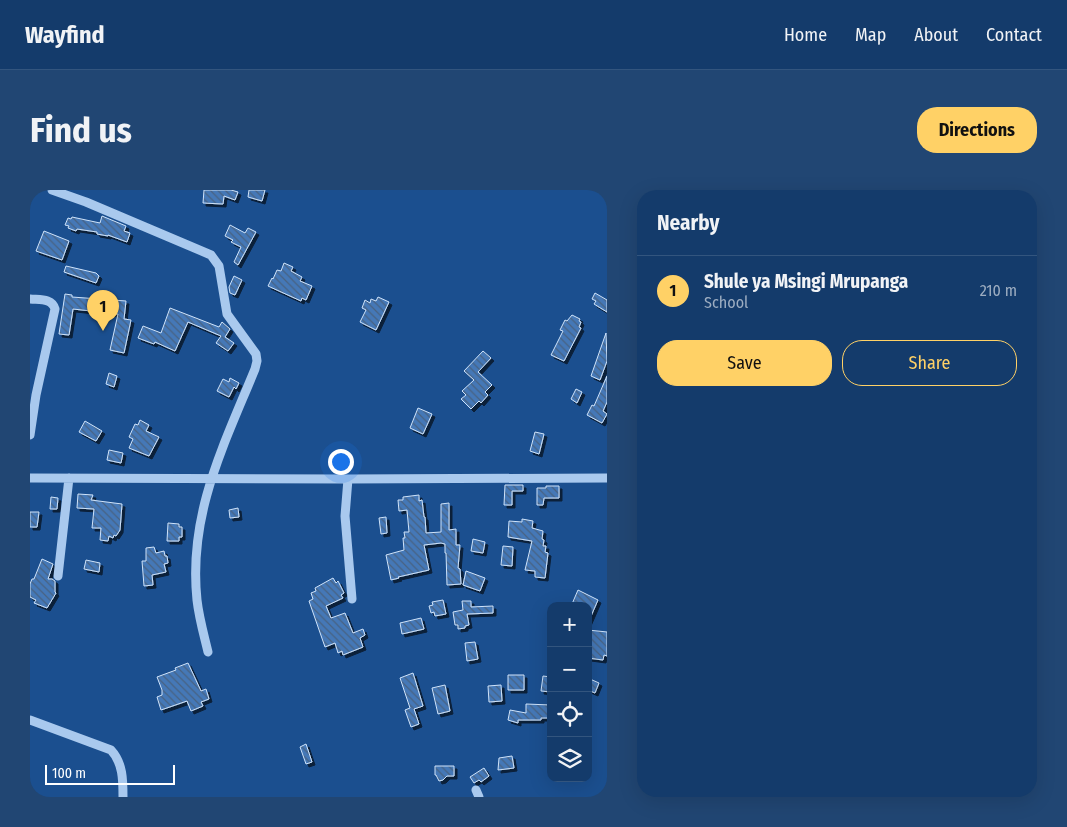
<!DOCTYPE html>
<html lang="en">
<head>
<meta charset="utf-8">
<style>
  :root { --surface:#143b6b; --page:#214673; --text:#f1f3f6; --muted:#9dadc1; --line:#33557e; --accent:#ffd166 }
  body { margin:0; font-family:"Fira Sans Condensed",sans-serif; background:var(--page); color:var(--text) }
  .controls { position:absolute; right:15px; bottom:15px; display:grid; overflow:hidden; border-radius:10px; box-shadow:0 5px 20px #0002 }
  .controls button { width:45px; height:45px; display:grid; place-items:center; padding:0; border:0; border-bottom:1px solid var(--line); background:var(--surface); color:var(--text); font:25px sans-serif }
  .scale { position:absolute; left:15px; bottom:12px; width:130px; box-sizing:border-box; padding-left:5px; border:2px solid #fff; border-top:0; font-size:14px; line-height:18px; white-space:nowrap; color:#fff; -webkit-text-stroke:4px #1b4f8f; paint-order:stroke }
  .you { position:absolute; left:310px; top:271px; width:18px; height:18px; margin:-12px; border:4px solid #fff; border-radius:50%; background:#1a73e8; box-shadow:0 0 0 8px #1a73e833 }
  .badge { display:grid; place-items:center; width:32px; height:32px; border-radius:50%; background:var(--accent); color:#111; font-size:16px; font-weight:700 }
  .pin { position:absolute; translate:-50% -41px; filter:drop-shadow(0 1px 2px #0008) }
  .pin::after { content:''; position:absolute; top:26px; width:18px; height:15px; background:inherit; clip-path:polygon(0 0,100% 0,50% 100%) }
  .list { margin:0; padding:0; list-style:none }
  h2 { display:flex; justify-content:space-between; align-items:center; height:65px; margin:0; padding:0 20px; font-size:21px }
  h2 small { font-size:16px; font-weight:400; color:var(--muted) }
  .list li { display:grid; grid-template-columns:32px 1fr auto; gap:15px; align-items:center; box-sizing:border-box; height:70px; padding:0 20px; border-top:1px solid var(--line) }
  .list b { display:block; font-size:19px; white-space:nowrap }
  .list p { margin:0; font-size:16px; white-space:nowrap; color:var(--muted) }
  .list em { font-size:16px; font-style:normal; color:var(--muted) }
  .actions { display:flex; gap:10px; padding:15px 20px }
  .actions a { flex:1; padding:11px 0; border:1px solid var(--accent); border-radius:20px; text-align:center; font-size:18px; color:var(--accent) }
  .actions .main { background:var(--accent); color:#111 }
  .icon { flex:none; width:28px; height:28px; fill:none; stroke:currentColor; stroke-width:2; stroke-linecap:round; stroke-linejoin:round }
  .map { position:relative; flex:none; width:577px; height:607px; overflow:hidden; border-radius:20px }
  header { display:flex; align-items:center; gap:30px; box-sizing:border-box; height:70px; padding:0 25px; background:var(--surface); border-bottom:1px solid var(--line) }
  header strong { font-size:24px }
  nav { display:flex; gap:28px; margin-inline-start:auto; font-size:18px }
  .intro { display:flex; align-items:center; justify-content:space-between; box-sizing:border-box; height:120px; padding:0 30px }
  h1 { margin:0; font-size:35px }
  .button { padding:12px 22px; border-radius:20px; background:var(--accent); color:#111; font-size:18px; font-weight:700 }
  main { display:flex; gap:30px; padding:0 30px }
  aside { flex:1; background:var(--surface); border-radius:20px; box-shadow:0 5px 20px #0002 }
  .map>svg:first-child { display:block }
</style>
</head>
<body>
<header>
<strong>Wayfind</strong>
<nav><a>Home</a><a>Map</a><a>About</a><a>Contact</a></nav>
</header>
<div class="intro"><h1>Find us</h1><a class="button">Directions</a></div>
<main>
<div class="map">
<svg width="577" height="607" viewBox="0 0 577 607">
  <defs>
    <pattern id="building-back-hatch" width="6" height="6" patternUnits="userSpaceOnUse" patternTransform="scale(1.25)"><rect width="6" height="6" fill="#4478b7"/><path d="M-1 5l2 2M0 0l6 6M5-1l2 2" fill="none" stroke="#486282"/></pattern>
    <filter id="shadow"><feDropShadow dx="3" dy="3" stdDeviation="0" flood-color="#0009"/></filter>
  </defs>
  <rect width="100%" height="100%" fill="#1b4f8f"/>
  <!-- building -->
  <path fill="url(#building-back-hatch)" stroke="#cfe3fa" filter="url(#shadow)" d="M174 0H201L208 2 205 10 194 6 193 14 173 13Z
    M219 0H235L232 11 218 7Z
    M72 26 96 36 94 41 100 43 97 52 78 45V46L67 44V42L47 39 46 41 38 38 39 36 35 35 38 28 41 29 42 27 70 33Z
    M200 35 215 43 218 38 226 42 208 75 204 72 211 57 201 52 203 50 195 46Z
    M14 41 39 51 32 70 6 61Z
    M254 73 263 77 261 81 272 87 270 91 282 96 276 110 272 108 271 111 238 96 242 88 243 89 247 80 251 81Z
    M36 76 66 83 69 86 66 93 34 82Z
    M204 86 212 90 205 105 200 103 199 97Z
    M565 103 577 110V122L564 114 566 111 562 109Z
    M35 104 42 105V107L96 111 94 129 101 130 94 163 80 160 88 124 43 119 39 145 29 144Z
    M348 107 359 112 346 140 330 132 336 120 332 118 335 110 340 113 341 109 346 111Z
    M140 118 189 137 192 132 200 139 195 147 204 153 198 161 186 153 191 146 158 132 145 161 125 152 124 154 108 148 113 136 131 143Z
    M542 125 550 129 549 131 551 132 549 137 551 138 534 171 521 165 533 141 530 140 535 130 537 131Z
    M576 143 577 171 570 190 561 186Z
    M453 161 461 168 448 182 462 195 455 202 458 205 451 213 449 211 441 219 431 209 436 205 432 201 444 190 434 181Z
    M79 183 87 186 84 197 76 194Z
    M577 186V212L573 221 577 224 572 233 557 225 562 215 564 216Z
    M200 188 209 193 206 199 204 197 199 207 187 201 193 189 199 192Z
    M546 199 552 202 547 213 541 209Z
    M388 218 402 224 393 244 380 238Z
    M110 230 119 235 116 241 129 247 119 266 99 258 103 249 99 247 105 234 108 235Z
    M55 231 72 241 66 251 49 242Z
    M505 242 514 244 509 264 500 261Z
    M79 260 93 263 91 273 77 270Z
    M475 295H493V301H482V315H474Z
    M516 296H529V308H514L513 315H507V298H516Z
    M48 304 63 305 61 310 92 314 90 340 86 346 84 345 83 348 79 346 78 351 70 350 71 338H62L64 319 47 318Z
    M389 305V311L392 310 394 327H395L396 343 411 342V314L419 313V340L426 339V355H430L428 378 430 379 431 394 417 395 416 363H415V354L411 353 394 355 399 380 368 387 369 388 361 390 356 365 374 360 373 348H375L374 342H379L377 320 369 321 368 310H373V307Z
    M21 307 28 308 27 319H20Z
    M208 318 209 327 200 328 199 320Z
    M0 322H9L7 337H0Z
    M356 327 357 343 351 344 349 328Z
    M492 329 503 331 502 338 513 341 512 349 514 350 513 356H516L515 362 518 363 515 388 505 387V381L495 380 502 351 478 347 479 331 492 332Z
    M138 333 149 334V337H152V347H149V351H137Z
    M443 349 455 352 453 363 441 361Z
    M473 356 483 357 482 376 471 375Z
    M124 357 126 363 134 361 135 366H137L138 373 134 374 136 382 122 385 123 395 114 396 112 371H116V358Z
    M12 369 23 374 18 389H22L25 391V402L26 403 17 418 4 413 6 410 0 407V394L2 389H4Z
    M56 370 70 373 69 382 54 379Z
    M436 381 455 388 450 401 433 395Z
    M303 388 306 393 308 391 314 403 311 405 313 408 296 416 301 428 315 423 323 443 333 439 335 445 330 448 333 457 313 465 312 461 308 463 305 453 295 457 279 411 283 409 281 403 286 401 285 398Z
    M548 400 568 410 558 433V416H548L542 414Z
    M413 410 416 424 405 426 404 422 401 423 399 416 403 415 402 412Z
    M432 411H441V417L463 416V423L437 424 439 435 435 436V438L428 439V435H425L423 422 433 420Z
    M391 428 394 439 372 444 370 433Z
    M558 440 577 442V466L574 465 573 470 558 468Z
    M445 452 448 469 437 471 435 453Z
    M158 473 171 501 176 499 179 509 171 512 173 516 161 521 157 511 131 520 127 507 132 505V500L127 487 146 480 145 478Z
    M383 483 393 516 384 519 389 534 381 537 375 520 380 518 370 488Z
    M478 485H494V500H478Z
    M513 486 521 487V502L511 501Z
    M560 489 569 493 565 503 558 500Z
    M415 495 420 521 408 524 402 498Z
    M471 495 472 511 459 512 458 496Z
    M496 514 521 515V528H511V530H488V533L478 530 480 520 496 523Z
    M276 554 282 572 276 574 270 557Z
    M482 566 484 578 468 580 469 568Z
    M405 576H424V586H417L413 590 409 591 406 585H405Z
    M454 578 459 586 451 592 449 590 444 593 440 587Z"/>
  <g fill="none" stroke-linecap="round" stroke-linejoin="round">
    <!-- minor -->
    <path stroke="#a9c9ee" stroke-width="9" d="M22 0 56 12 181 65 189 76 197 124 226 164 227 171 225 179C194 255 158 324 167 410 169 428 174 445 178 462
      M0 109C10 110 22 108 25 119L6 205 0 245
      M0 288 318 289 577 288
      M318 289 315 326 322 409
      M28 386 39 288
      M0 530 81 560C93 573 93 590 93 607
      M446 600 449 607"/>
  </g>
</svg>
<div class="controls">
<button>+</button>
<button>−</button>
<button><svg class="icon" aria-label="locate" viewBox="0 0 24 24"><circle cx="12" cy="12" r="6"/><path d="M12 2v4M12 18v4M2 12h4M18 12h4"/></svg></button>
<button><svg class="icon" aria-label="layers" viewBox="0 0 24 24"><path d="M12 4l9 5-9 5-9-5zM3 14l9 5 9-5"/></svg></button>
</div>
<div class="scale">100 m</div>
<div class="you"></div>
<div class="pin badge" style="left:73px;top:141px">1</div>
</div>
<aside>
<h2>Nearby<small></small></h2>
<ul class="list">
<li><span class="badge">1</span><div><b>Shule ya Msingi Mrupanga</b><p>School</p></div><em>210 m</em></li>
</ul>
<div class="actions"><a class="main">Save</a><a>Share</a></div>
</aside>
</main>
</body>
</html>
